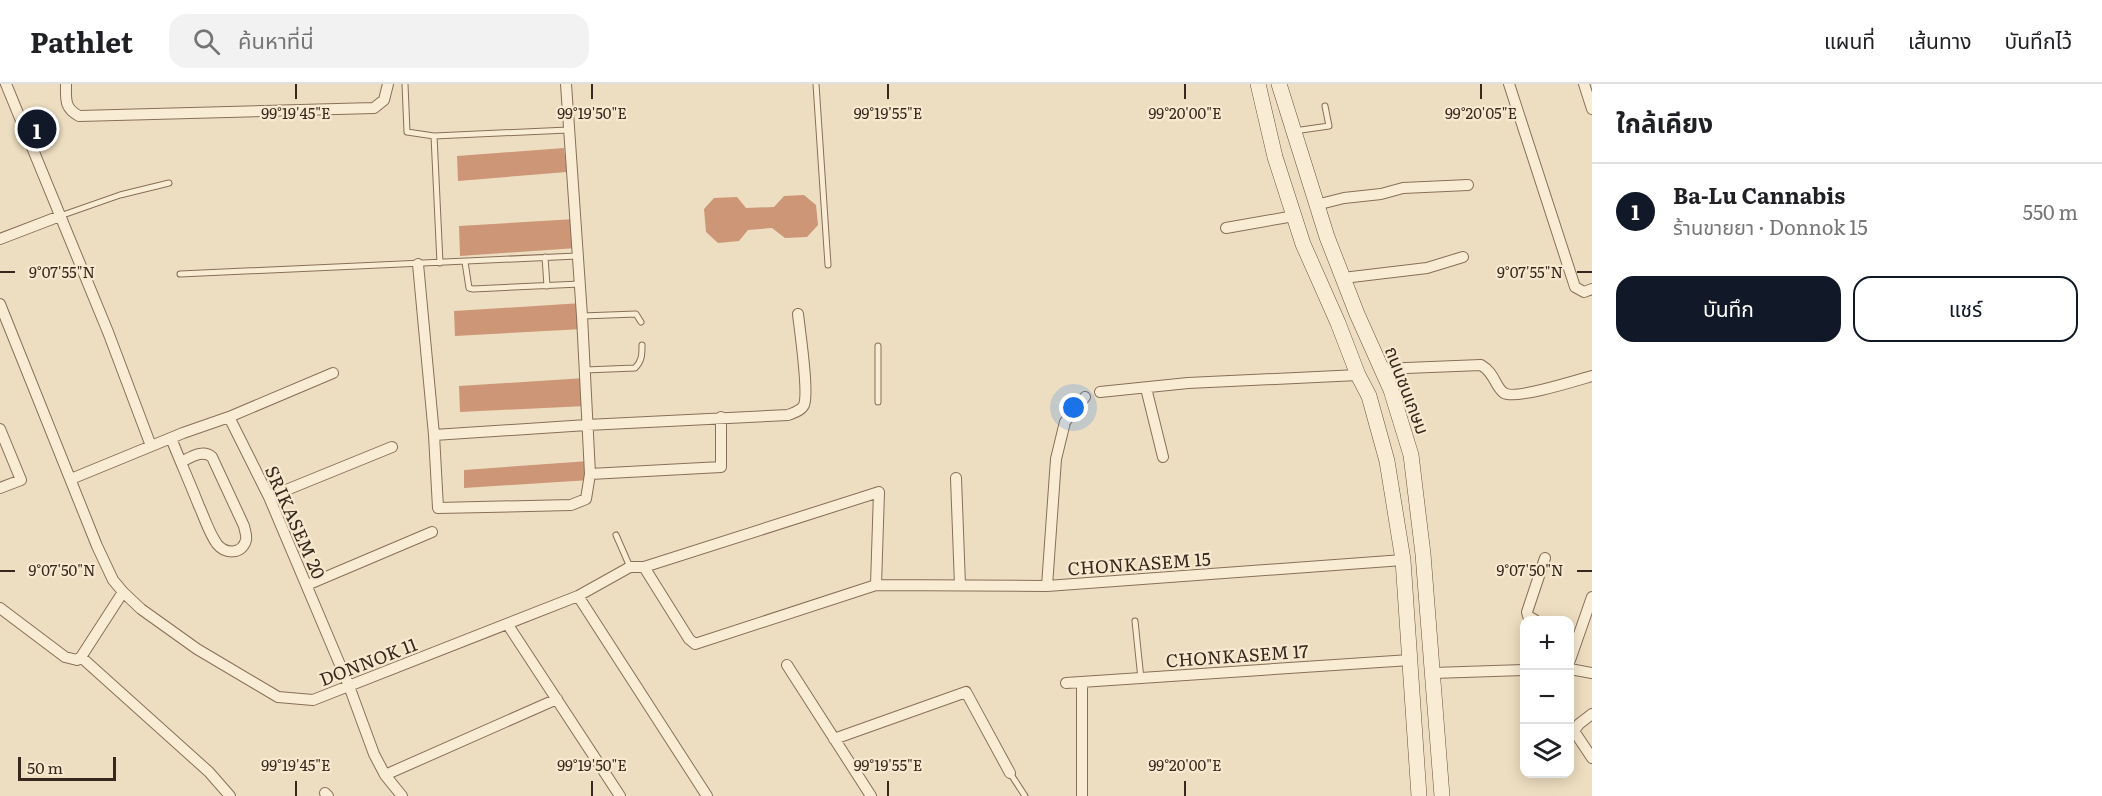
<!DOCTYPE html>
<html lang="th">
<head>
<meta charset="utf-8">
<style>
  :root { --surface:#fff; --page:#f2f2f2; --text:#202124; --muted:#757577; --line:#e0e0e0; --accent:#111827 }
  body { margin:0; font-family:Literata,"Noto Sans Thai",serif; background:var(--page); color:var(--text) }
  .controls { position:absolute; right:18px; bottom:18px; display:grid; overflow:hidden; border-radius:12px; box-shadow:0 3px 15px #0003 }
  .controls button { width:54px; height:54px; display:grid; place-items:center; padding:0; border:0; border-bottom:2px solid var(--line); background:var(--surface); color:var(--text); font:30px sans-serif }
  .scale { position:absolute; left:18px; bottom:15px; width:98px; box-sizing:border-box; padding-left:6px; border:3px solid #37281d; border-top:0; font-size:16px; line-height:21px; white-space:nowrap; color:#37281d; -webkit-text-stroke:4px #f6e9d0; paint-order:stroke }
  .you { position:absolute; left:1074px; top:324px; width:21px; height:21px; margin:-15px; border:4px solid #fff; border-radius:50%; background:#1a73e8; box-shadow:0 0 0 9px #1a73e833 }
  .badge { display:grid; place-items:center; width:39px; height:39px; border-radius:50%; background:var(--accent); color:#fff; font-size:20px; font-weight:700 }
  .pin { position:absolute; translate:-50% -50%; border:3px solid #fff; box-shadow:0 2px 6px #0006 }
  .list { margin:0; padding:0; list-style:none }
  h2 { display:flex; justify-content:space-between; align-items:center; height:78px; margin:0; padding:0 24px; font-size:26px }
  h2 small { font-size:20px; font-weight:400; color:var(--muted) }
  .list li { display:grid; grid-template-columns:39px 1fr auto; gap:18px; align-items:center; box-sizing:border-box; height:96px; padding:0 24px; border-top:2px solid var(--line) }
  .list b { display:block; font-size:22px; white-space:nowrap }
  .list p { margin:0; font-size:20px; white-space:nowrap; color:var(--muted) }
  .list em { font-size:20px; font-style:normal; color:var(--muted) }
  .actions { display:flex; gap:12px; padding:18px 24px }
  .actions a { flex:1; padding:14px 0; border:2px solid var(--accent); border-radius:18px; text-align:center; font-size:21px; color:var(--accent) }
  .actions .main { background:var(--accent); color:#fff }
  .icon { flex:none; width:33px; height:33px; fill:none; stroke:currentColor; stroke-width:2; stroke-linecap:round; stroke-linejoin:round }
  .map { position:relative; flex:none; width:1592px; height:712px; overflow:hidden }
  header { display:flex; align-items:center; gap:36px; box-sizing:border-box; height:84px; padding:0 30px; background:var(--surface); border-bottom:2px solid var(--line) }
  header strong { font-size:28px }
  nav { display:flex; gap:33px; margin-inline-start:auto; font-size:21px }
  .search { width:420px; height:54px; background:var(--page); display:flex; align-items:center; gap:15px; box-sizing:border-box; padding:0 21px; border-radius:18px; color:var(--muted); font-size:22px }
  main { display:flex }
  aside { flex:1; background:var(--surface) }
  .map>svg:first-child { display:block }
</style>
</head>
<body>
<header>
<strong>Pathlet</strong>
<div class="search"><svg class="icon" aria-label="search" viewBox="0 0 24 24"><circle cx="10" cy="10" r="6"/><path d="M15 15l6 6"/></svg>ค้นหาที่นี่</div>
<nav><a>แผนที่</a><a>เส้นทาง</a><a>บันทึกไว้</a></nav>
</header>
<main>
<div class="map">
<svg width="1592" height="712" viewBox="0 0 1592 712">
  <rect width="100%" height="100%" fill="#eedec1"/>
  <!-- building -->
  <path fill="#cd9676" d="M564 64 567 88 458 97 457 72Z
    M804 111 816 121 818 141 807 153 785 154 772 144 748 146 739 157 718 159 706 148 704 125 714 114 737 113 746 124 774 123 784 112Z
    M575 135 577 164 460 172 459 142Z
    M582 219 583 245 455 252 454 227Z
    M585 294 586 322 460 328 459 302Z
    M589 377 590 396 464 404V386Z"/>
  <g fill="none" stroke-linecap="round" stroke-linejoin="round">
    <!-- service casing -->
    <g stroke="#886f58" stroke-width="7">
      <path id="service" d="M405 0 407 48 434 52 568 46
        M816 0 828 181
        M1294 47 1329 42 1325 22
        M434 52 440 179
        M60 132 120 111 169 99
        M545 173 547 202
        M465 178 469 204 473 205 580 200
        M180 190 577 172
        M582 232 636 230 641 238
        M585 286 635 284C642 277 642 271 642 261
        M878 318V262
        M616 451 630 483
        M1135 537 1141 595
        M1010 689 1025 712"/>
    </g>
    <!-- minor casing -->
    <g stroke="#886f58" stroke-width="12">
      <path id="minor" d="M6 0 108 248 151 362
        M66 0C66 15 64 24 79 32L374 24 384 16 388 0
        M1509 0 1575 203 1584 208 1592 205
        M1584 0 1592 25
        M1316 121 1344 114 1381 110 1403 104 1468 101
        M1226 144 1294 132
        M0 155 60 132
        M418 180 434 351 438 424 571 421 586 415 590 390 582 232 566 0
        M1343 194 1427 184 1463 173
        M0 220 97 462 113 496 123 508 141 525 197 565 278 613 313 616 578 512 707 712
        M1381 285 1481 281C1495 289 1495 303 1504 309 1515 316 1578 296 1592 292
        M1146 304 1163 373
        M1100 308 1188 299 1358 291
        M229 333 333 289
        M0 345 21 396 0 404
        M434 351 587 341 788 331C793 329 801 327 804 321 809 308 800 248 798 230
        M171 354C180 377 190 399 199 422 205 435 209 449 217 460 225 470 242 471 246 456 247 452 245 447 244 442L212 373C203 365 191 373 181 378
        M590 390 721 383V333
        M956 394 960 501
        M71 395 183 349 229 333 269 413 349 602 374 670 385 691 402 712
        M879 408 876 501 695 560 689 555 644 483Z
        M269 413 392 363
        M307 501 432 448
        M876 501 1047 502 1403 476
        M1047 502 1056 375 1065 338 1085 313
        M578 512 630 483H644
        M0 524 65 573 77 576 81 573 123 508
        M1535 536 1528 532 1527 528 1545 474
        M508 541 620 712
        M81 573 209 688 230 712
        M1570 576 1592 513
        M787 581 871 712
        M1570 585 1592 589
        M1433 589 1524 586
        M1066 599 1410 576
        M1082 599V712
        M1592 630 1579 640 1574 647 1592 674
        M834 655 966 608 1010 689
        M385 691 557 615
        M325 709 328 712"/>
    </g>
    <!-- secondary casing -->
    <g stroke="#6a503c" stroke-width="16">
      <path id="secondary" d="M1258 0 1275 73 1303 160 1338 239 1358 291 1369 312 1387 377 1403 476 1419 712
        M1279 0 1327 153 1357 230 1391 306 1411 371 1423 470 1442 712"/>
    </g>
    <!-- service -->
    <use href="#service" stroke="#f9ecd4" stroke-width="5"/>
    <!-- minor -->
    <use href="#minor" stroke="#f9ecd4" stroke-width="10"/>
    <!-- secondary -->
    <use href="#secondary" stroke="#f9ecd4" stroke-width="15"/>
  </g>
  <!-- ticks -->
  <path fill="none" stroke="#37281d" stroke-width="2" d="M296 0V15M592 0V15M888 0V15M1185 0V15M1481 0V15M0 188H15M1577 188H1592M0 487H15M1577 487H1592M296 697V712M592 697V712M888 697V712M1185 697V712"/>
  <g text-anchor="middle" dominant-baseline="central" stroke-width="4.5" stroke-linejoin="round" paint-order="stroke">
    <!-- street labels -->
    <g font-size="18" fill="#37281d" stroke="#f6e9d0">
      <text transform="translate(1408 306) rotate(69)">ถนนชนเกษม</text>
      <text transform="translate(296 438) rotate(66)">SRIKASEM 20</text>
      <text transform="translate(1139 479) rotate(-4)">CHONKASEM 15</text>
      <text transform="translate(1237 571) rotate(-4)">CHONKASEM 17</text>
      <text transform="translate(368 577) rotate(-21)">DONNOK 11</text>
    </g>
  </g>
  <g font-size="15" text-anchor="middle" fill="#37281d" stroke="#f6e9d0" stroke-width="4.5" stroke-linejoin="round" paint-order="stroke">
    <text x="296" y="35">99°19'45"E</text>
    <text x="592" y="35">99°19'50"E</text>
    <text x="888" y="35">99°19'55"E</text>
    <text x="1185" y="35">99°20'00"E</text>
    <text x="1481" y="35">99°20'05"E</text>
    <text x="62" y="194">9°07'55"N</text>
    <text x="1530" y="194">9°07'55"N</text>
    <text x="62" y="492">9°07'50"N</text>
    <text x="1530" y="492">9°07'50"N</text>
    <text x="296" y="687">99°19'45"E</text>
    <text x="592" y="687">99°19'50"E</text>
    <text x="888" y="687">99°19'55"E</text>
    <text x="1185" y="687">99°20'00"E</text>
  </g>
</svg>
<div class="controls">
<button>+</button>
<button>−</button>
<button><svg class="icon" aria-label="layers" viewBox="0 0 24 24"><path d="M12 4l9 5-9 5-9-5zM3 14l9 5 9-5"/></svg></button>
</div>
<div class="scale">50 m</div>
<div class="you"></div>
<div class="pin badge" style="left:37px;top:45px">1</div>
</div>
<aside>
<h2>ใกล้เคียง<small></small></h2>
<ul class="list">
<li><span class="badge">1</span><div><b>Ba-Lu Cannabis</b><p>ร้านขายยา · Donnok 15</p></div><em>550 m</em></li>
</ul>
<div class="actions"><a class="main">บันทึก</a><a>แชร์</a></div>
</aside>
</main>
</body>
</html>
